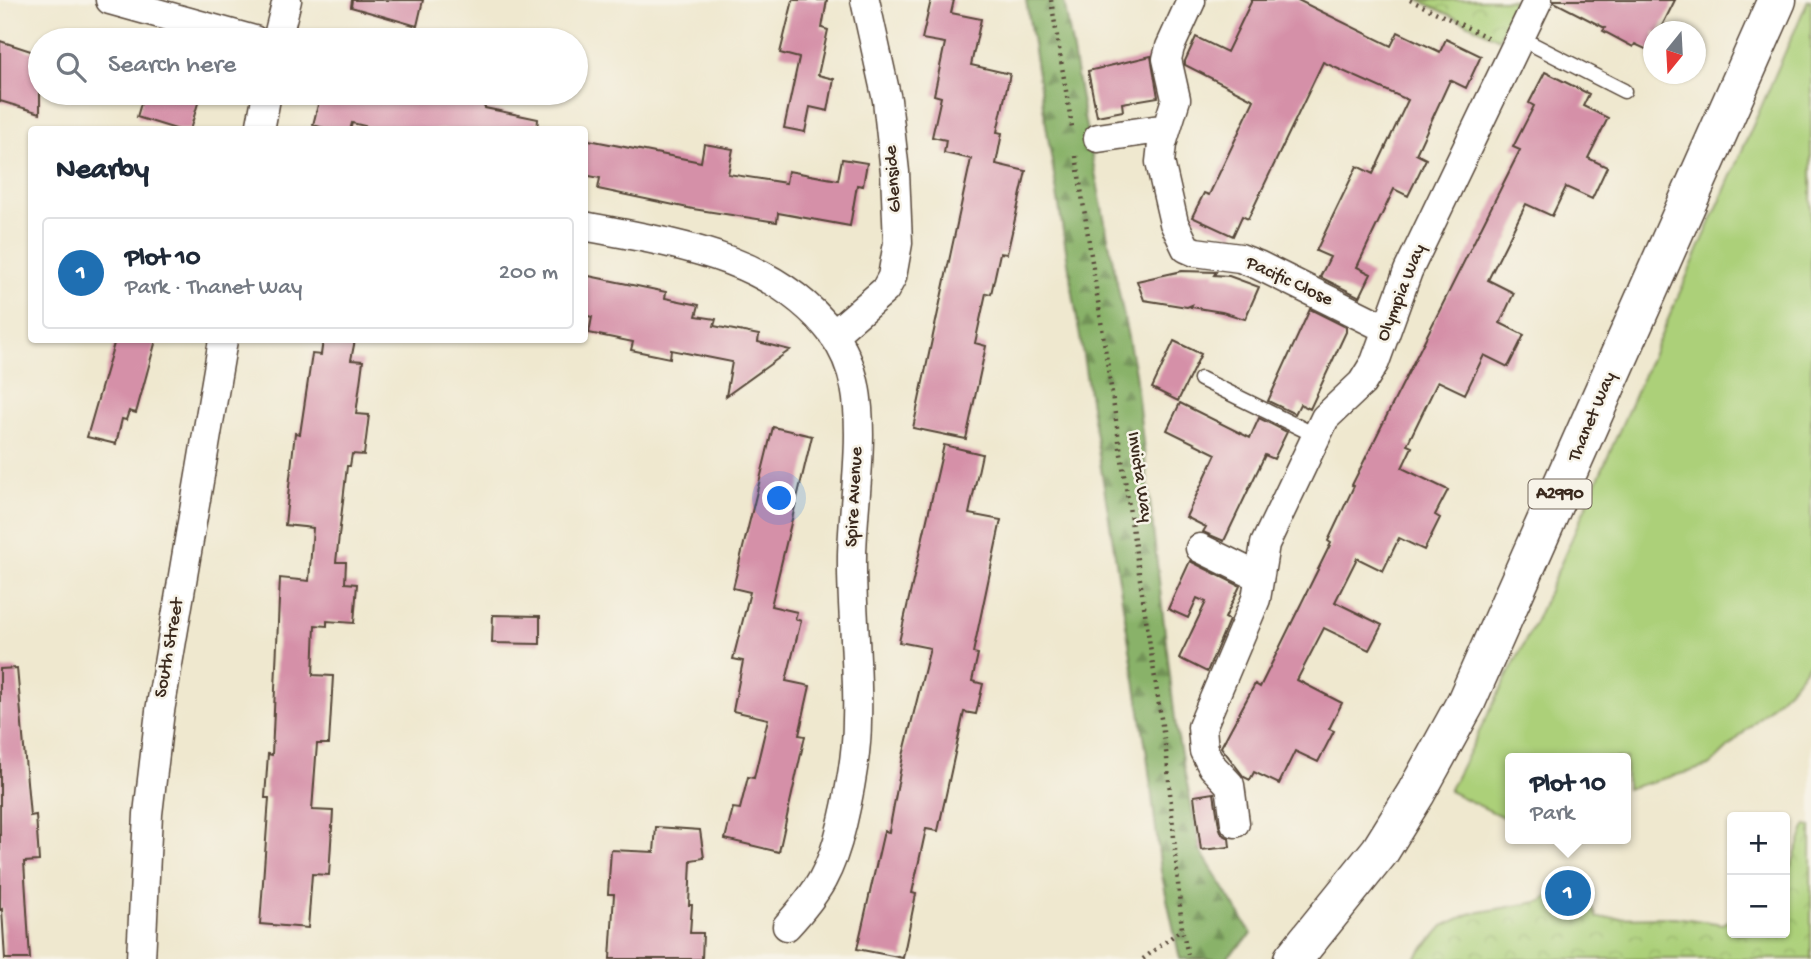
<!DOCTYPE html>
<html lang="en">
<head>
<meta charset="utf-8">
<style>
  :root { --surface:#fff; --page:#f6f6f7; --text:#1f2937; --muted:#747a83; --line:#e0e1e3; --accent:#1f6fb2 }
  body { margin:0; font-family:"Gochi Hand",sans-serif; background:var(--page); color:var(--text) }
  .controls { position:absolute; right:21px; bottom:21px; display:grid; overflow:hidden; border-radius:7px; box-shadow:0 2px 5px #0004 }
  .controls button { width:63px; height:63px; display:grid; place-items:center; padding:0; border:0; border-bottom:2px solid var(--line); background:var(--surface); color:var(--text); font:35px sans-serif }
  .compass { position:absolute; left:1643px; top:21px; width:63px; height:63px; border-radius:50%; background:var(--surface); box-shadow:0 2px 5px #0004; rotate:198deg }
  .you { position:absolute; left:780px; top:499px; width:24px; height:24px; margin:-18px; border:5px solid #fff; border-radius:50%; background:#1a73e8; box-shadow:0 0 0 10px #1a73e833 }
  .badge { display:grid; place-items:center; width:46px; height:46px; border-radius:50%; background:var(--accent); color:#fff; font-size:23px; font-weight:700 }
  .pin { position:absolute; translate:-50% -50%; border:4px solid #fff; box-shadow:0 2px 7px #0006 }
  .popup { position:absolute; left:1505px; top:753px; width:126px; height:91px; box-sizing:border-box; display:grid; place-content:center; border-radius:7px; background:var(--surface); filter:drop-shadow(0 2px 5px #0005); font-size:23px; white-space:nowrap; color:var(--muted) }
  .popup b { font-size:26px; color:var(--text) }
  .popup::after { content:''; position:absolute; left:50%; top:100%; margin-left:-14px; border:14px solid transparent; border-top-color:var(--surface) }
  .list { margin:0; padding:0; list-style:none }
  h2 { display:flex; justify-content:space-between; align-items:center; height:91px; margin:0; padding:0 28px; font-size:30px }
  h2 small { font-size:23px; font-weight:400; color:var(--muted) }
  .list li { display:grid; grid-template-columns:46px 1fr auto; gap:21px; align-items:center; box-sizing:border-box; height:112px; margin:0 14px 14px; padding:0 14px; border:2px solid var(--line); border-radius:7px }
  .list b { display:block; font-size:26px; white-space:nowrap }
  .list p { margin:0; font-size:23px; white-space:nowrap; color:var(--muted) }
  .list em { font-size:23px; font-style:normal; color:var(--muted) }
  .icon { flex:none; width:38px; height:38px; fill:none; stroke:currentColor; stroke-width:2; stroke-linecap:round; stroke-linejoin:round }
  .map { position:relative; flex:none; width:1811px; height:959px; overflow:hidden }
  .search { position:absolute; background:var(--surface); box-shadow:0 2px 5px #0004; left:28px; top:28px; width:560px; height:77px; display:flex; align-items:center; gap:18px; box-sizing:border-box; padding:0 24px; border-radius:38px; color:var(--muted); font-size:26px }
  .panel { position:absolute; background:var(--surface); box-shadow:0 2px 5px #0004; left:28px; top:126px; width:560px; height:217px; border-radius:7px }
  .map>svg:first-child { display:block }
</style>
</head>
<body>
<div class="map">
<svg width="1811" height="959" viewBox="0 0 1811 959">
  <defs>
    <pattern id="forest-firs" width="22" height="20" patternUnits="userSpaceOnUse" patternTransform="scale(1.75)"><rect width="22" height="20" fill="#89b269"/><path d="M5 1l3.5 6h-7zM16 11l3.5 6h-7z" fill="#719156"/></pattern>
    <pattern id="park-crowns" width="20" height="18" patternUnits="userSpaceOnUse" patternTransform="scale(1.75)"><rect width="20" height="18" fill="#acd079"/><path d="M2 6a3 3 0 1 1 6 0M12 15a3 3 0 1 1 6 0" fill="none" stroke="#95b368"/></pattern>
  </defs>
  <rect width="100%" height="100%" fill="#f7f3e8"/>
  <filter id="ink" filterUnits="userSpaceOnUse"><feTurbulence type="fractalNoise" baseFrequency=".0143" numOctaves="2"/><feDisplacementMap in="SourceGraphic" scale="14" xChannelSelector="R" yChannelSelector="G"/><feConvolveMatrix kernelMatrix="1 2 1 2 8 2 1 2 1" color-interpolation-filters="sRGB"/></filter>
  <filter id="wash" filterUnits="userSpaceOnUse"><feTurbulence type="fractalNoise" baseFrequency=".00686" numOctaves="4" result="noise"/><feDisplacementMap in="SourceGraphic" scale="28" xChannelSelector="R" yChannelSelector="G"/><feGaussianBlur stdDeviation="1.57" result="paint"/><feColorMatrix in="noise" values="0 0 0 0 0 0 0 0 0 0 0 0 0 0 0 0 0 1.4 0 .05"/><feComposite in="paint" operator="in"/></filter>
  <g filter="url(#wash)">
    <rect width="100%" height="100%" fill="#efe8cf"/>
    <!-- grass -->
    <path fill="#acd079" stroke="#747d4c" stroke-width="2" d="M1808 0H1811V661L1793 685 1709 766 1626 789V758H1510L1509 820 1449 791 1537 618Z"/>
    <!-- forest -->
    <path fill="url(#forest-firs)" stroke="#626e44" stroke-width="2" d="M1026 0H1064L1085 122 1135 373 1176 728 1200 850 1252 934 1225 959H1180L1161 871 1147 755Z"/>
    <!-- park -->
    <path fill="url(#park-crowns)" stroke="#747d4c" stroke-width="2" d="M1419 0H1515L1499 39Z
      M1806 825 1811 827V959H1414L1443 926 1469 914 1543 901 1567 876 1583 885 1597 918 1675 917 1723 924 1732 918V933H1785V883Z"/>
    <g id="blocks">
      <!-- building -->
      <path fill="#d590a8" d="M352 0H423L417 26 351 7Z
        M793 0H827L822 28 828 30 818 75 834 79 828 111 810 107 805 132 784 128 799 58 780 53Z
        M931 0H954L951 13 981 19 971 65 1010 74 997 132 1002 133 996 164 1026 171 1007 254 1000 253 991 294 986 293 975 343 986 346 966 439 913 428 971 159 944 153 946 140 932 137 941 97 934 95 945 43 922 39Z
        M1252 0H1298L1391 46 1398 32 1440 52 1446 39 1481 56 1466 88 1450 80 1416 154 1426 159 1408 196 1394 189 1357 267 1371 274 1360 297 1320 277 1330 257 1316 251 1357 166 1373 174 1408 100 1323 62 1248 219 1242 216 1233 236 1192 217 1204 193 1209 195 1254 100 1185 65V61L1196 37 1227 52Z
        M1554 0H1675L1659 32H1654V53L1635 44 1633 47 1603 31 1605 28 1554 2Z
        M0 41 40 54V113L0 101Z
        M1151 56 1158 97 1122 103 1123 111 1097 116 1088 71Z
        M1545 72 1589 94 1583 106 1608 118 1588 158 1607 167 1592 199 1566 187 1552 216 1526 204 1488 280 1514 293 1500 323 1524 335 1508 367 1484 355 1465 394 1438 381 1407 445 1412 447 1402 468 1448 490 1435 515 1440 518 1424 550 1399 538 1383 571 1357 558 1335 602 1382 625 1369 650 1324 628 1297 680 1342 703 1329 729 1334 731 1318 762 1295 751 1279 784 1254 772 1250 780 1244 777 1221 747 1255 684 1260 687 1331 543 1328 541 1354 486 1352 485 1520 150 1513 147 1534 106 1529 103Z
        M144 93H201L190 130H179L137 117Z
        M321 93H411L458 103 463 93H477L485 108 538 119 537 130H381L352 123 350 130H332L313 125Z
        M584 139 701 162 704 144 733 149 728 174 786 183 788 171 838 180 842 159 867 163 863 186 857 185 850 226 778 213 777 222 693 209 598 189 600 178 584 175Z
        M1182 271 1216 272 1214 275 1229 276 1259 287 1245 319 1222 312 1191 307 1192 305 1187 307 1144 300 1137 281Z
        M584 275 666 292 665 298 699 305 696 316 716 319 714 326 759 335 758 342 790 350 726 396 732 362 671 350 670 358 631 350 633 342 589 333 592 317 584 315Z
        M1310 309 1346 327V332L1310 409 1300 404 1295 414 1268 401Z
        M115 340H156L136 413 129 411 126 420 122 419 116 444 87 437Z
        M323 340H355L351 360 363 361 356 414 369 415 364 455 352 454 350 466H347L336 562H346L345 583 357 584 354 623 327 621V626L315 625 313 675 333 676 329 744H317L312 810 333 811 329 875 312 874 308 928 260 924 269 798H265L268 754 272 755 280 578 309 581 313 528 285 525 292 459 295 433 300 434 312 354 321 355Z
        M1174 341 1201 354 1178 401 1152 388Z
        M1180 403 1250 438 1259 418 1287 432 1274 459 1265 455 1224 541 1203 532 1206 527 1186 517 1216 454 1167 430Z
        M773 427 812 436 771 606 797 612 795 619 801 621 786 681 810 686 799 735 805 736 779 852 725 839 733 808 740 809 748 777 754 778 768 719 733 711 743 661 733 659 750 592 733 588Z
        M944 445 982 454 969 514 1001 520 973 653 978 654 972 681 983 684 976 714 964 712 938 831 926 829 912 893 916 894 903 958 857 949 884 831 889 832 903 756 930 648 899 642Z
        M1190 561 1240 586 1225 618 1229 620 1207 672 1179 658 1206 602 1197 598 1188 618 1168 609Z
        M493 615 540 616V644L492 643Z
        M17 668 30 816 36 815 39 861 24 862 30 959H5L2 909 0 910V669Z
        M1214 793 1219 826 1222 834 1229 838 1230 847 1201 850 1194 796Z
        M656 827 700 830 704 858 691 860 689 905H692L690 933H703L702 959H610L614 894H608L611 850 654 852Z"/>
    </g>
  </g>
  <g filter="url(#ink)">
    <use href="#blocks" fill-opacity="0" stroke="#564639" stroke-width="2"/>
    <g fill="none" stroke-linecap="round" stroke-linejoin="round">
      <!-- service casing -->
      <g stroke="#564639" stroke-width="17">
        <path id="service" d="M1520 38 1624 91
          M1201 379 1317 436"/>
      </g>
      <!-- minor casing -->
      <g stroke="#564639" stroke-width="31">
        <path id="minor" d="M110 0 254 40
          M1191 1 1170 47 1167 59 1176 99 1162 144 1160 162 1174 223 1186 248 1195 252 1240 258 1258 265 1387 329
          M277 40 287 0
          M260 130 267 93
          M1098 138 1167 128
          M584 226C673 243 773 256 832 333 843 348 851 366 855 386 865 437 853 503 852 555 851 610 859 665 857 720 857 754 850 791 842 825 831 871 819 891 787 926
          M833 335 885 290 892 277 898 243 895 172 887 100 865 0
          M1200 548 1259 577
          M1235 823 1230 785 1212 766 1204 751 1202 727 1256 599 1265 544 1325 418 1362 383 1375 362 1408 271 1538 0
          M141 959 148 814 160 711 223 340"/>
      </g>
      <!-- primary casing -->
      <g stroke="#564639" stroke-width="41">
        <path id="primary" d="M1293 959 1380 851 1416 793 1466 702 1777 0"/>
      </g>
      <!-- path -->
      <path stroke="#564639" stroke-width="4.5" stroke-dasharray="2 5" stroke-linecap="butt" d="M1051 0 1072 127
        M1410 0 1491 39
        M1076 156 1167 758 1182 929 1189 959
        M1143 959 1182 929"/>
      <!-- service -->
      <use href="#service" stroke="#fff" stroke-width="14"/>
      <!-- minor -->
      <use href="#minor" stroke="#fff" stroke-width="28"/>
      <!-- primary -->
      <use href="#primary" stroke="#fff" stroke-width="38"/>
    </g>
  </g>
  <g text-anchor="middle" dominant-baseline="central" stroke-width="5" stroke-linejoin="round" paint-order="stroke">
    <!-- shield labels -->
    <rect fill="#f7f3e8" stroke="#73665b" stroke-width="2" x="1528.5" y="479.5" width="63" height="29" rx="5"/>
    <g font-size="18" font-weight="bold" fill="#3b2a1e">
      <text x="1560" y="494">A2990</text>
    </g>
    <!-- street labels -->
    <g font-size="19" fill="#3b2a1e" stroke="#f7f3e8">
      <text transform="translate(894 179) rotate(-94)">Glenside</text>
      <text transform="translate(1289 282) rotate(25)">Pacific Close</text>
      <text transform="translate(1402 293) rotate(-68)">Olympia Way</text>
      <text transform="translate(1593 417) rotate(-67)">Thanet Way</text>
      <text transform="translate(1139 477) rotate(81)">Invicta Way</text>
      <text transform="translate(855 497) rotate(-87)">Spire Avenue</text>
      <text transform="translate(170 648) rotate(-80)">South Street</text>
    </g>
  </g>
</svg>
<div class="controls">
<button>+</button>
<button>−</button>
</div>
<svg class="compass" viewBox="-18 -18 36 36"><path d="M0-13l5 13h-10z" fill="#e53935"/><path d="M0 13l5-13h-10z" fill="#747a83"/></svg>
<div class="you"></div>
<div class="pin badge" style="left:1568px;top:893px">1</div>
<div class="popup"><b>Plot 10</b>Park</div>
<div class="search"><svg class="icon" aria-label="search" viewBox="0 0 24 24"><circle cx="10" cy="10" r="6"/><path d="M15 15l6 6"/></svg>Search here</div>
<section class="panel">
<h2>Nearby<small></small></h2>
<ul class="list">
<li><span class="badge">1</span><div><b>Plot 10</b><p>Park · Thanet Way</p></div><em>200 m</em></li>
</ul>
</section>
</div>
</body>
</html>
